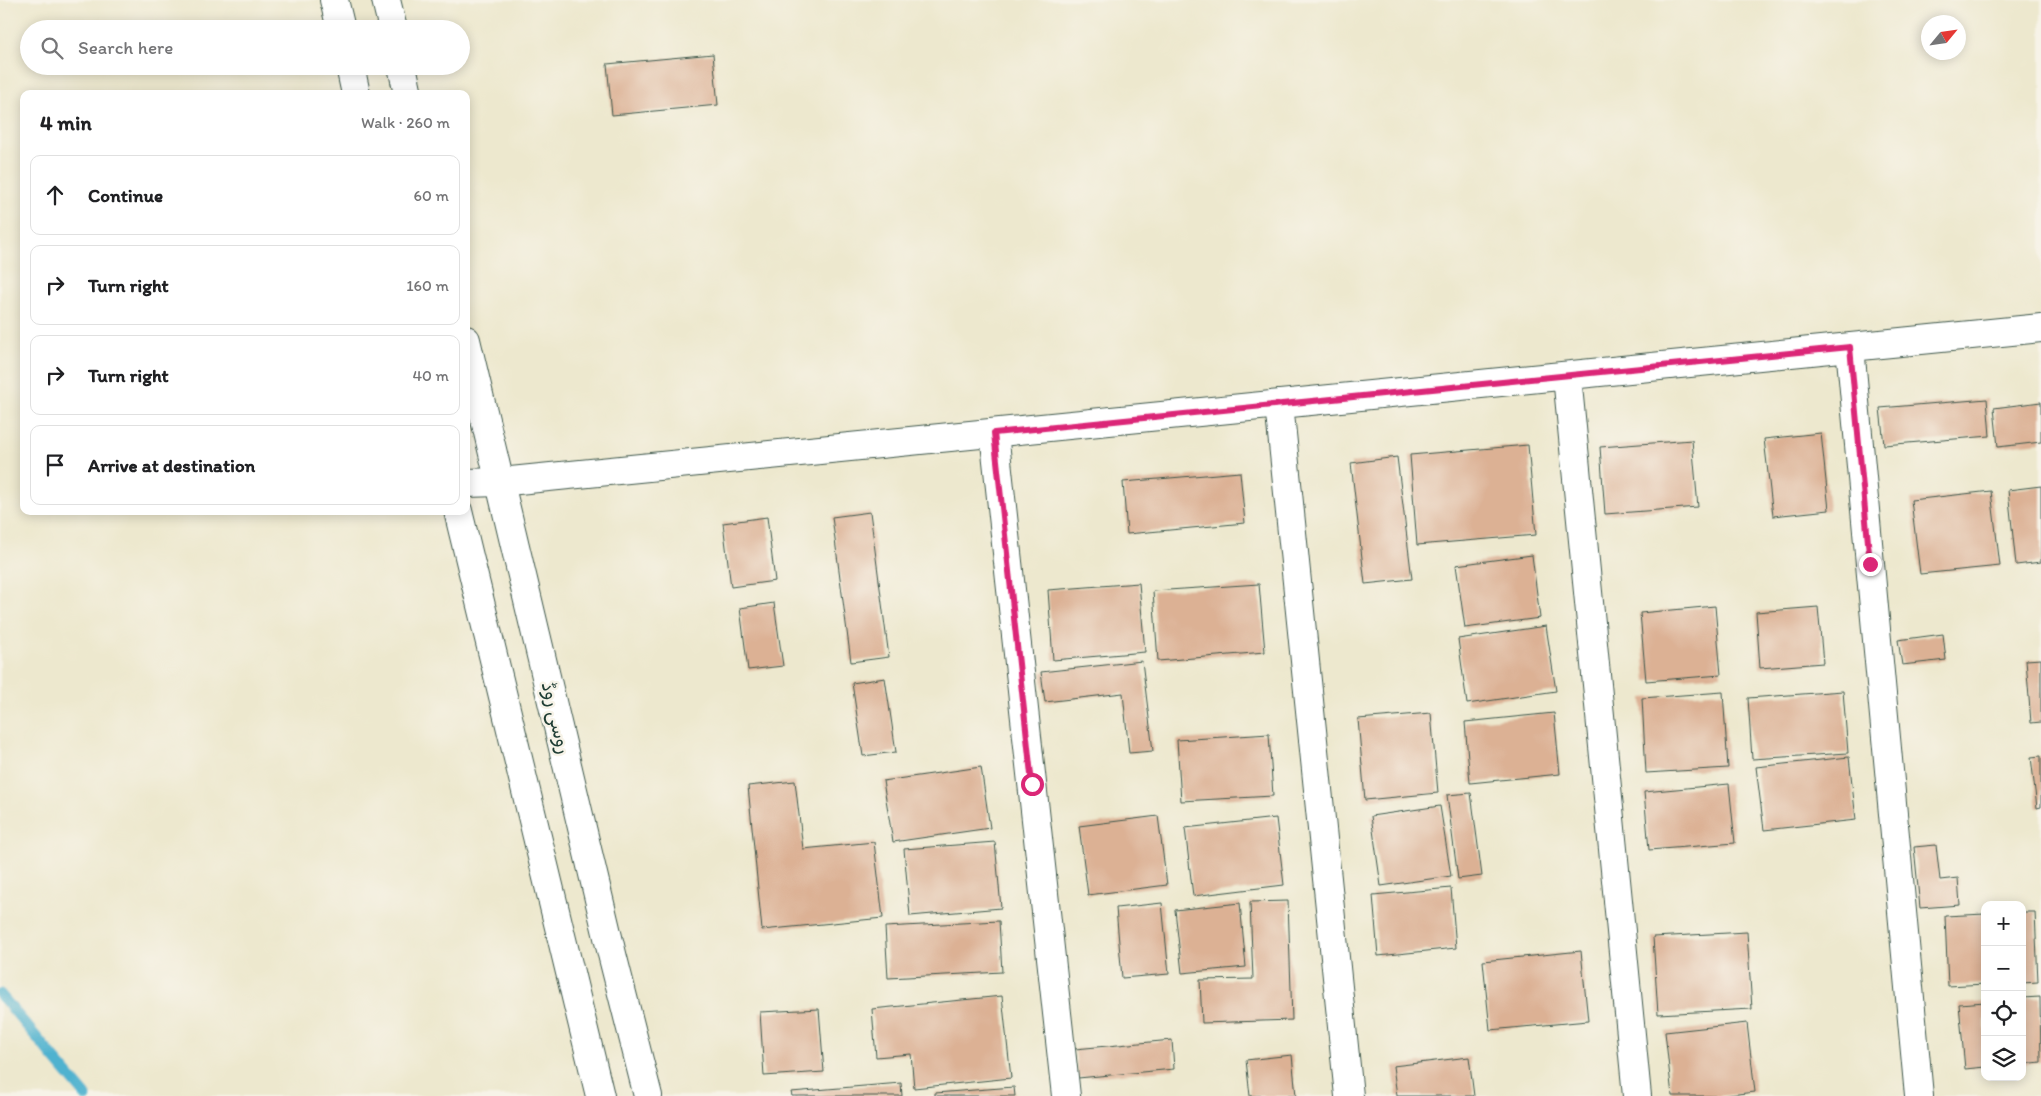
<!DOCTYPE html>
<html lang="en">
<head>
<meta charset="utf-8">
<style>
  :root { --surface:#fff; --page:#f6f6f6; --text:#202124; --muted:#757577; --line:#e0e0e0 }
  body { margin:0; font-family:Itim,"Playpen Sans Arabic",sans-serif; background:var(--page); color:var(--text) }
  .controls { position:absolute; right:15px; bottom:15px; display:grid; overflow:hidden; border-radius:10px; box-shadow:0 2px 12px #0003 }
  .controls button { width:45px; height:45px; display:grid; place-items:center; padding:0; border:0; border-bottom:1px solid var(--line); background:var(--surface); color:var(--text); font:25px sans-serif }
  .compass { position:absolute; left:1921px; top:15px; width:45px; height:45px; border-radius:50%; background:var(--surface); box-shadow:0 2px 12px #0003; rotate:61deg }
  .stop { position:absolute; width:15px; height:15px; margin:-11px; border:4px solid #db2777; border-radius:50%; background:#fff }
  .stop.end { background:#db2777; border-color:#fff; box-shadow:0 1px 5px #0008 }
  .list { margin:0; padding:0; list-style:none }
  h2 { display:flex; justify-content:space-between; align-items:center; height:65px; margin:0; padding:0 20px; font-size:21px }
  h2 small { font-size:16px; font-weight:400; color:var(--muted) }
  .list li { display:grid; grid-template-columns:32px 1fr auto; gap:15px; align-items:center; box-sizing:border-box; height:80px; margin:0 10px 10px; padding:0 10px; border:1px solid var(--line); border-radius:10px }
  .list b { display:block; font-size:19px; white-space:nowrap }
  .list em { font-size:16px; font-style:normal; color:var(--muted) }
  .icon { flex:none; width:28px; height:28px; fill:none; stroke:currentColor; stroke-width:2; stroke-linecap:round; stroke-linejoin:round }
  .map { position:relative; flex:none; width:2041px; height:1096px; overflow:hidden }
  .search { position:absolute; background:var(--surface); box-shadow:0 2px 12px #0003; left:20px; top:20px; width:450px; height:55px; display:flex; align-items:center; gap:12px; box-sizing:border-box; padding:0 18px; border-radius:28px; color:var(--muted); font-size:19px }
  .panel { position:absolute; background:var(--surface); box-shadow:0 2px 12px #0003; left:20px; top:90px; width:450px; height:425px; border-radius:10px }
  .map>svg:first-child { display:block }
</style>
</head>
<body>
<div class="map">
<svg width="2041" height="1096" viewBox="0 0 2041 1096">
  <rect width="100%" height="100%" fill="#f7f3e8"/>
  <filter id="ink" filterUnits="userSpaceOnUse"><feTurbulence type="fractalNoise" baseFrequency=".02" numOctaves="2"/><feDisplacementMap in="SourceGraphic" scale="10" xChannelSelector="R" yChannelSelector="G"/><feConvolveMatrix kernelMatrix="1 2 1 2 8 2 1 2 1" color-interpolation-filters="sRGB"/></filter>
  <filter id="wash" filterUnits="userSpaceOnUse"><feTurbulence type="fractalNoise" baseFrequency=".0096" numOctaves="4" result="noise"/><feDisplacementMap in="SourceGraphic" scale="20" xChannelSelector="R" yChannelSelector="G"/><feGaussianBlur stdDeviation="1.12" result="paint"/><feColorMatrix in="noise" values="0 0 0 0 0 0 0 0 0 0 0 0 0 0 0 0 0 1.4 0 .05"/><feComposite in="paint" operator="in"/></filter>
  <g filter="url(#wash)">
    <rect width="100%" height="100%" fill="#ede8ce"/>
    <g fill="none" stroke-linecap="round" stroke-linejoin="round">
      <!-- stream -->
      <path stroke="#50b2cf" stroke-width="11" d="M0 994 86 1096"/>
    </g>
    <g id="blocks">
      <!-- building -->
      <path fill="#dcb194" d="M713 54 718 105 612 115 607 64Z
        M1987 399 1990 436 1884 445 1880 408Z
        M2041 402V442L1998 447 1994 408Z
        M1821 433 1829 510 1773 516 1764 439Z
        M1692 440 1698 507 1605 514 1600 447Z
        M1528 445 1536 535 1417 545 1410 455Z
        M1397 457 1412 579 1365 584 1351 463Z
        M1240 472 1245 523 1127 534 1123 482Z
        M2041 486V562L2016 565 2008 490Z
        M1991 491 2000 566 1920 574 1911 500Z
        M870 512 889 657 851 662 832 517Z
        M767 517 775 581 731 587 723 523Z
        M1532 555 1540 618 1465 628 1456 565Z
        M1139 583 1145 652 1053 660 1048 590Z
        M1259 584 1265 652 1158 661 1153 591Z
        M774 603 783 666 748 670 740 608Z
        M1715 606 1721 675 1646 681 1640 613Z
        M1818 607 1823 663 1760 668 1756 612Z
        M1546 626 1556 691 1467 704 1458 639Z
        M1943 634 1946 660 1902 665 1898 640Z
        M2041 659V722L2031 723 2026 660Z
        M1142 661 1153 751 1129 753 1123 693 1045 702 1041 672Z
        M885 678 896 752 863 756 852 683Z
        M1843 691 1848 753 1752 759 1748 698Z
        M1723 692 1728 768 1646 773 1642 698Z
        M1431 713 1438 793 1365 800 1358 719Z
        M1554 713 1560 774 1470 783 1465 722Z
        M1269 734 1273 796 1181 801 1177 740Z
        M2041 756V807L2037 808 2031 757Z
        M1849 757 1856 820 1764 830 1756 767Z
        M981 767 990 828 893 842 883 781Z
        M795 781 803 849 874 842 883 918 762 930 748 786Z
        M1729 784 1735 843 1649 850 1644 792Z
        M1471 793 1482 876 1458 879 1447 795Z
        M1440 806 1451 876 1381 886 1371 816Z
        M1158 816 1167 885 1088 895 1079 826Z
        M1276 818 1284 885 1193 896 1185 828Z
        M995 842 1001 908 910 916 904 849Z
        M1936 845 1940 880 1958 878 1960 905 1920 908 1914 847Z
        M1451 888 1456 948 1378 956 1373 895Z
        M1288 901 1292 1020 1202 1023 1200 980 1253 979 1250 902Z
        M1162 903 1169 974 1122 978 1116 908Z
        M1240 903 1246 967 1182 973 1175 910Z
        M2022 912H2035L2038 982 2022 983Z
        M1985 914V984L1948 986 1945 916Z
        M999 921 1002 972 888 978 885 927Z
        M1747 932 1752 1009 1658 1014 1653 937Z
        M1581 951 1588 1021 1490 1030 1483 961Z
        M1002 996 1011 1078 914 1088 911 1054 876 1057 872 1009Z
        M2040 997 2041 1062 2022 1064V998Z
        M1985 1002V1067L1965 1069 1959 1004Z
        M819 1009 824 1072 764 1076 760 1012Z
        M1747 1023 1755 1092 1720 1096H1672L1665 1032Z
        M1172 1040 1174 1069 1078 1078 1075 1049Z
        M1292 1055 1296 1096H1250L1246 1060Z
        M1469 1057 1474 1096H1397L1393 1066Z
        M901 1083 902 1096H792L791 1092Z
        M1014 1087 1015 1096H935V1093Z"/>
    </g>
  </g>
  <g filter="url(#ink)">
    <use href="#blocks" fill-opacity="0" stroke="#3e574b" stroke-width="1"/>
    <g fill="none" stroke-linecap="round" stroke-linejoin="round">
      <!-- street casing -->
      <g stroke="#3e574b" stroke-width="30">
        <path id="street" d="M1850 347 1919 1096
          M1567 376 1637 1096
          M1279 404 1349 1096
          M994 433 1066 1096
          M466 483 500 482 2041 328"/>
      </g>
      <!-- secondary casing -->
      <g stroke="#3e574b" stroke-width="30">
        <path id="secondary" d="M334 0 341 29
          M386 0 393 29
          M350 66 356 94
          M402 66 408 94
          M466 340 612 954 648 1096
          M458 511 600 1096"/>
      </g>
      <!-- street -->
      <use href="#street" stroke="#fff" stroke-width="28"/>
      <!-- secondary -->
      <use href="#secondary" stroke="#fff" stroke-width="28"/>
    </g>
  </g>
  <g fill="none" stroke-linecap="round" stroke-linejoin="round" filter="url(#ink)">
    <!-- route -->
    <path stroke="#db2777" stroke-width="6" d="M1032 784 994 433 1850 347 1870 564"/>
  </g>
  <g text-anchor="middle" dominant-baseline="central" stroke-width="5" stroke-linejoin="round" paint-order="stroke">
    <!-- street labels -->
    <g font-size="19" fill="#1f3d34" stroke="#f7f3e8">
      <text transform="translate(556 718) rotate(77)">روسی روڈ</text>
    </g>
  </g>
</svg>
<div class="controls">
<button>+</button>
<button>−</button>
<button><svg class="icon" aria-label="locate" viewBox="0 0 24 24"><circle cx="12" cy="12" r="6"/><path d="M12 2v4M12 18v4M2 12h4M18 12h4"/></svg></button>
<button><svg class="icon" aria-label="layers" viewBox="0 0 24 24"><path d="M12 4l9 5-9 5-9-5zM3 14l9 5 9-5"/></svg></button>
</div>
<svg class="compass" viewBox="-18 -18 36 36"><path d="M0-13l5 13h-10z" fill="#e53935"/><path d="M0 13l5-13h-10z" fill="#757577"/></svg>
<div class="stop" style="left:1032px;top:784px"></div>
<div class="stop end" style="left:1870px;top:564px"></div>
<div class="search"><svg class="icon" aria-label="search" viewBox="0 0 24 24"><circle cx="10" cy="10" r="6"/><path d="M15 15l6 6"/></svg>Search here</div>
<section class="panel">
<h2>4 min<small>Walk · 260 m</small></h2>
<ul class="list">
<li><svg class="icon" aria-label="ahead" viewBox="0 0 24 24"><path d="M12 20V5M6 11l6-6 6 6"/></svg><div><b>Continue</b></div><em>60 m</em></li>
<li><svg class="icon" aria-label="right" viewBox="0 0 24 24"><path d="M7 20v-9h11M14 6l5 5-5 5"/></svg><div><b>Turn right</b></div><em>160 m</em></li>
<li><svg class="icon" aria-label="right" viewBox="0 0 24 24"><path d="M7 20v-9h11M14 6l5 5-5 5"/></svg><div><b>Turn right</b></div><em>40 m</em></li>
<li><svg class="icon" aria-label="arrive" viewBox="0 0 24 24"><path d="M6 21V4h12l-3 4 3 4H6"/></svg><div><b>Arrive at destination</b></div></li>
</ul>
</section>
</div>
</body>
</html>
